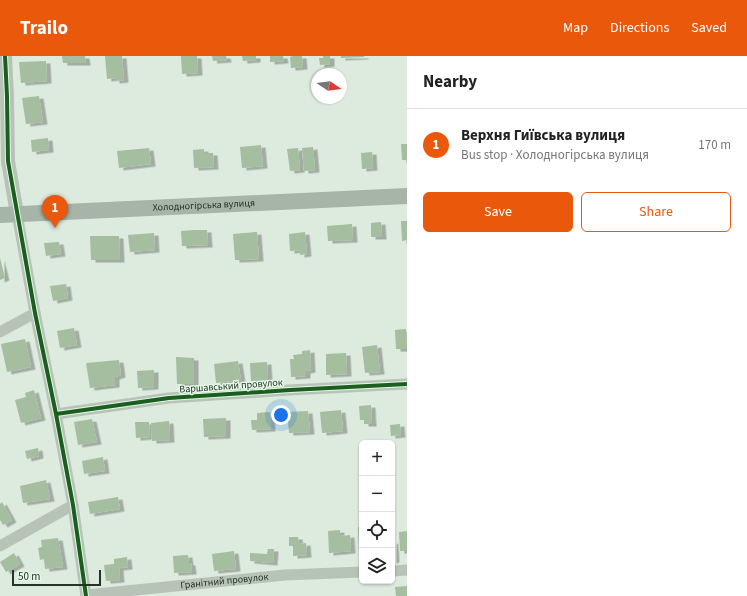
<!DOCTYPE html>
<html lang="en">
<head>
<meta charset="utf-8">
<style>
  :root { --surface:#fff; --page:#f2f2f2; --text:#222; --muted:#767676; --line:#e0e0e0; --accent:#ea580c }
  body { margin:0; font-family:"Source Sans 3",sans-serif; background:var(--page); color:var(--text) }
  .controls { position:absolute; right:12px; bottom:12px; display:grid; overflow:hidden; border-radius:6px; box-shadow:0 1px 3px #0004 }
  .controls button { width:36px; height:36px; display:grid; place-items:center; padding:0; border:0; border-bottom:1px solid var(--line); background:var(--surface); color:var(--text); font:20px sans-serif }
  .compass { position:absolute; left:311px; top:12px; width:36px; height:36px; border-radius:50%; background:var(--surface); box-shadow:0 1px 3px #0004; rotate:103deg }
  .scale { position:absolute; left:12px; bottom:10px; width:89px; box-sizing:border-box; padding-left:4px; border:2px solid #273325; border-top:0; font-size:11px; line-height:14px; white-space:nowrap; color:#273325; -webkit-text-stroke:3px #e3f8e6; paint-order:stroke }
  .you { position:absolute; left:281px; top:359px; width:14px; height:14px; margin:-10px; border:3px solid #fff; border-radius:50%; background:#1a73e8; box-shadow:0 0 0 6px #1a73e833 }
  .badge { display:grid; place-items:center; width:26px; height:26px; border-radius:50%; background:var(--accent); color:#fff; font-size:13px; font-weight:700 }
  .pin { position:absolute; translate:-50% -33px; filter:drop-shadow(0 1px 2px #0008) }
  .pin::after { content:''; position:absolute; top:21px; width:14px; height:12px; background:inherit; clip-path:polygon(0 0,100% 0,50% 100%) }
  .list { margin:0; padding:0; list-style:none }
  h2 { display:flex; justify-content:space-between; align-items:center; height:52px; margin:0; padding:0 16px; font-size:17px }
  h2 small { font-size:13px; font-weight:400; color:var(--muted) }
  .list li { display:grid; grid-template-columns:26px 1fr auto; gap:12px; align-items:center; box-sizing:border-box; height:72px; padding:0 16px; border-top:1px solid var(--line) }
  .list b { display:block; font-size:15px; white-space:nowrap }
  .list p { margin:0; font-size:13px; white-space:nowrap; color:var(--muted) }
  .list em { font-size:13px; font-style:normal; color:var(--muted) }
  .actions { display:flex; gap:8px; padding:12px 16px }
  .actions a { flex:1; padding:9px 0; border:1px solid var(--accent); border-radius:6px; text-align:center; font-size:14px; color:var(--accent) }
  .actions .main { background:var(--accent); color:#fff }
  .icon { flex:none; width:22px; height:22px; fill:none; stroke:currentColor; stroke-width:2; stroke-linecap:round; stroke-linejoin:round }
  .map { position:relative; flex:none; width:407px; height:540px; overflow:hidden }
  header { display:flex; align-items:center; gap:24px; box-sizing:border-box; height:56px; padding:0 20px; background:var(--accent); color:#fff }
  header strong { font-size:19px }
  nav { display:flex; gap:22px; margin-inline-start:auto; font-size:14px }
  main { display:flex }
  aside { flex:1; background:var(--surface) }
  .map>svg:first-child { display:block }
</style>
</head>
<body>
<header>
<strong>Trailo</strong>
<nav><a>Map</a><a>Directions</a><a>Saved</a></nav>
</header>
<main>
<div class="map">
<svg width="407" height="540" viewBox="0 0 407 540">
  <defs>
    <filter id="shadow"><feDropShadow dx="4.5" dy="2.5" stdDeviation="0" flood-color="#0004"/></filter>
  </defs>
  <rect width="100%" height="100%" fill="#ddeade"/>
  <!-- building -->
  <path fill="#a4be9f" filter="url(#shadow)" d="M62 0H85L86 7H63Z
    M105 0H122L124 24 115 25V22L107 23Z
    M181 0H197L198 17 182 18Z
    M212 0H226L227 4 213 5Z
    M242 0H256V4L243 5Z
    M270 0H283L284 5 270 6Z
    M293 0H302L303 11 291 12 290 1Z
    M323 0H330V8L320 9 319 2H323Z
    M341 0H364V1L341 2Z
    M46 5 47 25 21 27 19 6Z
    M39 40 43 66 26 68 22 42Z
    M48 82 49 94 32 96 31 84Z
    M401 88H407V104H402Z
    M261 89 263 110 242 112 240 91Z
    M313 91 315 114 304 115 302 92Z
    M149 92 151 108 119 112 117 95Z
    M298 92 300 114 290 115 287 93Z
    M204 93V97H213L214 111 194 112 193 94Z
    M372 96 373 112 362 113 361 97Z
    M401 165H407V184L402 185Z
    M381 166 382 181H371V167Z
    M352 168 353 184 328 185 327 170Z
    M194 174H207L208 189 182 190 181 175Z
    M257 176 259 203 235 204 233 178Z
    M305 176 307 198 300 199V194L290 195 289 178Z
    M154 177 155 194 130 196 128 179Z
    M90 180H119L120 204H91Z
    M59 186 61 198 46 200 44 187Z
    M0 202 5 222 0 224Z
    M66 228 68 242 53 245 50 230Z
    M74 272 77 289 60 292 57 275Z
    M406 273 407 293H396L395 274Z
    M25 283 31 311 7 316 1 288Z
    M377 289 380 316 365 317 362 291Z
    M310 294 311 314 306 315V320L291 321 290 303H294L293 299 302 298V295Z
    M346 297 347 318 326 319V298Z
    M176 301 194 302V328H177Z
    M119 304 121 319 115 321V329L90 332 86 307Z
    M238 305 241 324 216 327 214 308Z
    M267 306 268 324 251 325 250 307Z
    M154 314V331L138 332 137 315Z
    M34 334 41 362 21 367 15 344 26 341 25 337Z
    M371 349 372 368H364V364H360L359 350Z
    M341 354 343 375 322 377 320 356Z
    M308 355 310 376 289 377 287 356Z
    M270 356 271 373 252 374 251 364H257V357Z
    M226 362V380L204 381 203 363Z
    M92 363 97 386 78 389 74 366Z
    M169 365 170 384 152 385 151 367Z
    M135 366H149L150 381 136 382Z
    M400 368 401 379 391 380 390 369Z
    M38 392 39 400 27 403 25 395Z
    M103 401 105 415 84 418 82 405Z
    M46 424 50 443 23 447 20 430Z
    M118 441 120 453 90 458 88 446Z
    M2 446 12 464 3 469 0 464V448Z
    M358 471H362V498H359Z
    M340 474V480L350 479 351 495 329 497 328 475Z
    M407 475V495H400L399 476Z
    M289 481H298L299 488 306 487 307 499 293 500V490H289Z
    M58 482 63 511 45 513 44 503 40 504 38 492 42 491 41 484Z
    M394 485 395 504 392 505V486Z
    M268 493H274L273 507 250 505V497L267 498Z
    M234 495 236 513 214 515 212 498Z
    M14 497 20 508 6 516 0 506Z
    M188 499 189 507H191L192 516 174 517 173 500Z
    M127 501 128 511 119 512 120 524 106 525 104 509 114 508V503Z
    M407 530V540H396L395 531Z"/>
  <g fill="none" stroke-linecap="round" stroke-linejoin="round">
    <!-- minor -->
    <g stroke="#b7c3b7" stroke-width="11">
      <path d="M17 158 35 257 56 358 73 449 86 540"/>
      <path d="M0 276 35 257"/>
      <path d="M56 358 169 342 290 334 407 328"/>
      <path d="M0 490 73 449"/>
      <path d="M392 515 407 514"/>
      <path id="s1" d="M86 539 285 519 362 516"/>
    </g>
    <!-- tertiary -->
    <path stroke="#b7c3b7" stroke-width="14" d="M5 0 7 40 8 105 17 158"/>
    <!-- secondary -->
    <path stroke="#a7b4a8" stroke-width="16" id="s2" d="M0 159 407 140"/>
    <!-- cycleway casing -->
    <g stroke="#e3f8e6" stroke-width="6">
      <path id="cycleway" d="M5 0 7 40 8 105 35 257 56 358 73 449 86 540
        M56 358 169 342 290 334 407 328"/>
    </g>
    <!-- cycleway -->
    <use href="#cycleway" stroke="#1b5e20" stroke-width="4"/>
  </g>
  <g text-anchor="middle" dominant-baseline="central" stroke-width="3" stroke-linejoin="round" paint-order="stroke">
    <!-- street labels -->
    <g font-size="10" fill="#273325" stroke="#e3f8e6">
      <text stroke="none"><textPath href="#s2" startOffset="204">Холодногірська вулиця</textPath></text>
      <text transform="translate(231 330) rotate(-4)">Варшавський провулок</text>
      <text stroke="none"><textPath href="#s1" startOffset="139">Гранітний провулок</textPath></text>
    </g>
  </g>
</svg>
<div class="controls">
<button>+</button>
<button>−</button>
<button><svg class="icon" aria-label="locate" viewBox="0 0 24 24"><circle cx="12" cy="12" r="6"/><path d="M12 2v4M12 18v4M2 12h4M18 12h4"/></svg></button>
<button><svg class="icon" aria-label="layers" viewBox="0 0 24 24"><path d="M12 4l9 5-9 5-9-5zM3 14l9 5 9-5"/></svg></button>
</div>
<svg class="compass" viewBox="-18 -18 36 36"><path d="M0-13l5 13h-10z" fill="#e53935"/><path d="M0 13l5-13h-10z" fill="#767676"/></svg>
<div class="scale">50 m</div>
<div class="you"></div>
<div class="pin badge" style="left:55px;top:172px">1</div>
</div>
<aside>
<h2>Nearby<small></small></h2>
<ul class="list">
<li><span class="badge">1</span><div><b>Верхня Гиївська вулиця</b><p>Bus stop · Холодногірська вулиця</p></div><em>170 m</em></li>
</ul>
<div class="actions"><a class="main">Save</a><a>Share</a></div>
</aside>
</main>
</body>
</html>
